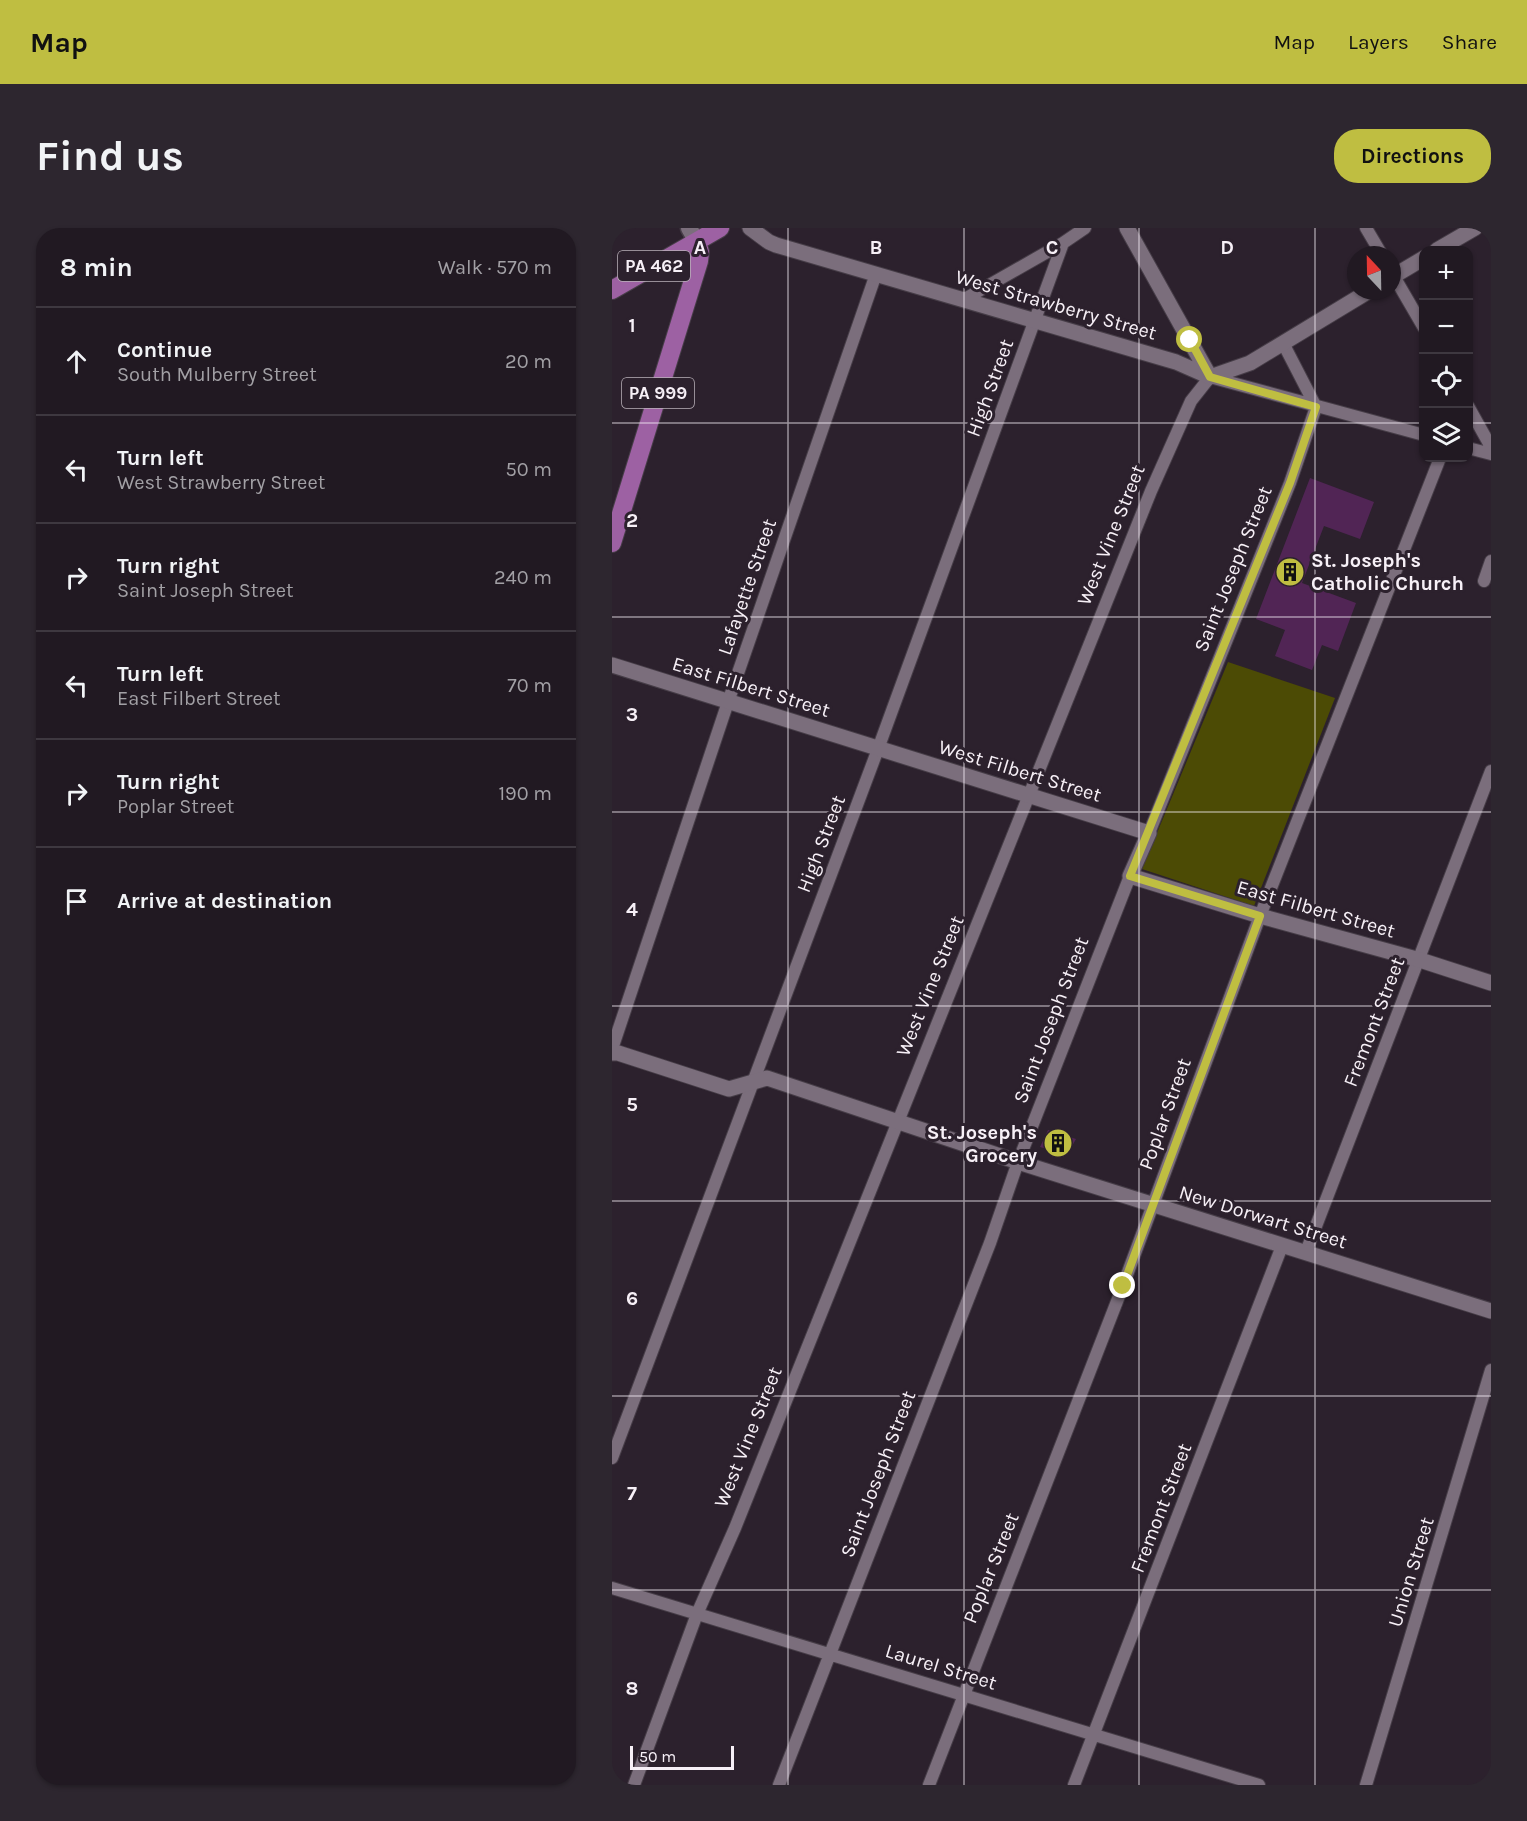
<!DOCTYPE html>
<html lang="en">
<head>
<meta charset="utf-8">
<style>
  :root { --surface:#211922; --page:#2d262f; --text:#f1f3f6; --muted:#a2a0a5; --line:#3e3840; --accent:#bfbe41 }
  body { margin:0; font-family:Karla,sans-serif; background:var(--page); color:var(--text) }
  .controls { position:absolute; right:18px; top:18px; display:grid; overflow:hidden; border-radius:12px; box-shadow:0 2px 4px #0004 }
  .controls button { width:54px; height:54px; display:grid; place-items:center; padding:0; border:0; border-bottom:2px solid var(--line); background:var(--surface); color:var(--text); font:30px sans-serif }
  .compass { position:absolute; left:735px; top:18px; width:54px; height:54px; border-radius:50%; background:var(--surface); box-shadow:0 2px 4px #0004; rotate:338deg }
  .scale { position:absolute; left:18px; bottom:15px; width:104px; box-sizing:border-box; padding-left:6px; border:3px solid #f7f0f7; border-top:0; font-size:16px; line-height:21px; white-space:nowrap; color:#f7f0f7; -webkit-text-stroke:4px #2c212d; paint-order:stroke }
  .stop { position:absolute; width:18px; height:18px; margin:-14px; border:4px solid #bfbe41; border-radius:50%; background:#fff }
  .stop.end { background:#bfbe41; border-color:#fff; box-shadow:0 2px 6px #0008 }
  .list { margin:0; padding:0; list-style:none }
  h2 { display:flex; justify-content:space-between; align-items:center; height:78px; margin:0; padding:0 24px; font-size:26px }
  h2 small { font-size:20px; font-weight:400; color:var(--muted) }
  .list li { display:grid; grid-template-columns:39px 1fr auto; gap:18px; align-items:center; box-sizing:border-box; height:108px; padding:0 24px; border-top:2px solid var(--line) }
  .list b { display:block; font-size:22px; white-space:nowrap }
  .list p { margin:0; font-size:20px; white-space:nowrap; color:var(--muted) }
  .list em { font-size:20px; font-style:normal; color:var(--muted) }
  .icon { flex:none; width:33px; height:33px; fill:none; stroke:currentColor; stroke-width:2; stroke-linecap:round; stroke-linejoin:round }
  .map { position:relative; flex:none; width:879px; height:1557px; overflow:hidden; border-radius:24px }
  header { display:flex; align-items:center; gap:36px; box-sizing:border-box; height:84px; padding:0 30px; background:var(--accent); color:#111 }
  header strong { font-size:28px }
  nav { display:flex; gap:33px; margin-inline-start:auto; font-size:21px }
  .intro { display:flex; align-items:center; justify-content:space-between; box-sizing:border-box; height:144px; padding:0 36px }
  h1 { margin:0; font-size:42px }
  .button { padding:15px 27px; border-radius:24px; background:var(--accent); color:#111; font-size:21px; font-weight:700 }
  main { display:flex; gap:36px; padding:0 36px }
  aside { flex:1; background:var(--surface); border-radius:24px; box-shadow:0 2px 4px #0004 }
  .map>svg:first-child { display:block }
</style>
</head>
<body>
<header>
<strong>Map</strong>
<nav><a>Map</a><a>Layers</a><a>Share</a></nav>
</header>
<div class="intro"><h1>Find us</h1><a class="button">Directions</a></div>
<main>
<aside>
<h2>8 min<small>Walk · 570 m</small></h2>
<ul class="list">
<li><svg class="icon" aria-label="ahead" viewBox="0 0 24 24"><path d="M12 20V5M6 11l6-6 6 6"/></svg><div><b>Continue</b><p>South Mulberry Street</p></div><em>20 m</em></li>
<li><svg class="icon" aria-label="left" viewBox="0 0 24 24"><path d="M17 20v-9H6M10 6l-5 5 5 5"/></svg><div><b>Turn left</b><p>West Strawberry Street</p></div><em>50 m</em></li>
<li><svg class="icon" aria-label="right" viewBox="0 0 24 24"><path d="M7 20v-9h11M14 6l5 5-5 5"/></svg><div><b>Turn right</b><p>Saint Joseph Street</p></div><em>240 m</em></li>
<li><svg class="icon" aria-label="left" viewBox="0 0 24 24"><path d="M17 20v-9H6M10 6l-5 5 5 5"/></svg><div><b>Turn left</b><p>East Filbert Street</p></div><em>70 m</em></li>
<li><svg class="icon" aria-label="right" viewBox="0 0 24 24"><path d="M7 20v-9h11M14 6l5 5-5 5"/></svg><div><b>Turn right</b><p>Poplar Street</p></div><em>190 m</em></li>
<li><svg class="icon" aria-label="arrive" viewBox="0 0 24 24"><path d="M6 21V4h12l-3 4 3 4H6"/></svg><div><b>Arrive at destination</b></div></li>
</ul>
</aside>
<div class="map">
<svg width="879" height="1557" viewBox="0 0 879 1557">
  <rect width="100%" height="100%" fill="#2c212d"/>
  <!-- green -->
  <path fill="#4c4b05" d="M616 434 723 470 642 678 530 641Z"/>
  <!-- building -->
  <path fill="#512555" d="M698 250 762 274 748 311 712 298 690 355 744 375 726 423 710 417 700 442 663 428 673 402 644 391Z
    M436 902 464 911 455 927 428 919Z"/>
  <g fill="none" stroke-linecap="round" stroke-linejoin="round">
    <!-- minor casing -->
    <g stroke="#463d47" stroke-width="14">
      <path id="minor" d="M754 0 770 27
        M780 45 812 100
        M351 72 451 15 473 0
        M856 178 879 219
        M856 220 879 226
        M872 353 879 333
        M537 605 678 255 704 179 671 115
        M0 821 116 474 264 46
        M694 1024 879 543
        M0 1230 266 521 451 15
        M0 1360 647 1557
        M22 1557 85 1386 123 1300 539 263 579 173 598 149 812 207
        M167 1557 378 1015 406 934 518 648
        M317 1557 509 1063 648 688 828 230
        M462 1557 670 1018
        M754 1557 879 1142"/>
    </g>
    <!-- tertiary casing -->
    <g stroke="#463d47" stroke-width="17">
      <path id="tertiary" d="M138 0 157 14 164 17 564 134 598 149
        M515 0 598 149
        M825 22 863 0
        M780 49 812 30
        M598 149 638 135 757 63
        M0 437 537 605 518 648 648 688 808 732 879 755
        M0 825H6L117 861 155 850 406 934 879 1083"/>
    </g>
    <!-- secondary casing -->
    <g stroke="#463d47" stroke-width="19">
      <path id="secondary" d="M77 0 85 14"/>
    </g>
    <!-- primary casing -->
    <g stroke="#463d47" stroke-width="20">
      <path id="primary" d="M0 62 108 0
        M0 315 87 33 88 24 85 14"/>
    </g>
    <!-- minor -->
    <use href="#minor" stroke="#7b6e7c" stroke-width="12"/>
    <!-- tertiary -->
    <use href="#tertiary" stroke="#7b6e7c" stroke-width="15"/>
    <!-- secondary -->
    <use href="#secondary" stroke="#7b6e7c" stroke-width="16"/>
    <!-- primary -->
    <use href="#primary" stroke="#9d61a3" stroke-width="18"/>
  </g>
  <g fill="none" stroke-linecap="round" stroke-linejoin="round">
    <!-- route -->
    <path stroke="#bfbe41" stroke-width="8" d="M511 1058 648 688 518 648 678 255 704 179 598 149 578 112"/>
  </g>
  <!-- grid -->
  <path fill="none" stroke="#f7f0f7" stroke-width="1.5" stroke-opacity="0.55" d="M176 0V1557M352 0V1557M527 0V1557M703 0V1557M0 195H812M856 195H879M0 389H879M0 584H879M0 778H879M0 973H879M0 1168H879M0 1362H879"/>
  <!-- icons -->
  <defs>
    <g id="building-disc" transform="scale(1.5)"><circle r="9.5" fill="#bfbe41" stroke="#2c212d"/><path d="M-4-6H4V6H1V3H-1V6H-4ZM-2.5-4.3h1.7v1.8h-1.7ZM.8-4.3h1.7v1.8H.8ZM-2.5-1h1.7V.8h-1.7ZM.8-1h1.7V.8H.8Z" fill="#111"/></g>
  </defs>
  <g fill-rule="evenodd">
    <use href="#building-disc" x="678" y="344"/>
    <use href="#building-disc" x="446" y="915"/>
  </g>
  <g text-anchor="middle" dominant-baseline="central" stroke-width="6" stroke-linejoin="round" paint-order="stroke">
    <!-- shield labels -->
    <g fill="#2c212d" stroke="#bab2ba" stroke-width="1.5">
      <rect x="6" y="23" width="72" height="30" rx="4.5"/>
      <rect x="10" y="150" width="72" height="30" rx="4.5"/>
    </g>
    <g font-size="18" font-weight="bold" fill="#f7f0f7">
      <text x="42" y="38">PA 462</text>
      <text x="46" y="165">PA 999</text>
    </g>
    <!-- street labels -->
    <g font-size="20" fill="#f7f0f7" stroke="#2c212d">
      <text transform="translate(444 77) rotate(16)">West Strawberry Street</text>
      <text transform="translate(378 160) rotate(-70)">High Street</text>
      <text transform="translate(499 307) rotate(-68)">West Vine Street</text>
      <text transform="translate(621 341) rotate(-68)">Saint Joseph Street</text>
      <text transform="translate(135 359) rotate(-71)">Lafayette Street</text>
      <text transform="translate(139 459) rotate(17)">East Filbert Street</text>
      <text transform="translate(408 543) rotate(17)">West Filbert Street</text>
      <text transform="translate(209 616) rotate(-69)">High Street</text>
      <text transform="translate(704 681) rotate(16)">East Filbert Street</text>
      <text transform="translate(318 758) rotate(-68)">West Vine Street</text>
      <text transform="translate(439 792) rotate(-69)">Saint Joseph Street</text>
      <text transform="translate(762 794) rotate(-69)">Fremont Street</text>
      <text transform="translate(553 886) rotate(-70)">Poplar Street</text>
      <text transform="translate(651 989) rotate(17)">New Dorwart Street</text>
      <text transform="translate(136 1209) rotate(-68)">West Vine Street</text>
      <text transform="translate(266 1246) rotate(-69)">Saint Joseph Street</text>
      <text transform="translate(549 1280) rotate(-69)">Fremont Street</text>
      <text transform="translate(379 1340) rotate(-68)">Poplar Street</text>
      <text transform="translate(799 1344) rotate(-73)">Union Street</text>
      <text transform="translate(329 1439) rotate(17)">Laurel Street</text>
    </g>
    <!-- poi labels -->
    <g font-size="20" font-weight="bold" fill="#f7f0f7" stroke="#2c212d" text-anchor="start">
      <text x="699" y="332">St. Joseph's<tspan x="699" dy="23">Catholic Church</tspan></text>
      <text x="425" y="904" text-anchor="end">St. Joseph's<tspan x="425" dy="23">Grocery</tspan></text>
    </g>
  </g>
  <g font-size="20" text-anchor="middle" font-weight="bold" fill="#f7f0f7" stroke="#2c212d" stroke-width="6" stroke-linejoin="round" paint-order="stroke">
    <text x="88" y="26">A</text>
    <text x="264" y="26">B</text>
    <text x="440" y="26">C</text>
    <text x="615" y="26">D</text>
    <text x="20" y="104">1</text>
    <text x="20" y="299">2</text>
    <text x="20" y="493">3</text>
    <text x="20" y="688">4</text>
    <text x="20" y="883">5</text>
    <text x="20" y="1077">6</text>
    <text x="20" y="1272">7</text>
    <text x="20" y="1467">8</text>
  </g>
</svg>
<div class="controls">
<button>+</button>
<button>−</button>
<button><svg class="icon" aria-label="locate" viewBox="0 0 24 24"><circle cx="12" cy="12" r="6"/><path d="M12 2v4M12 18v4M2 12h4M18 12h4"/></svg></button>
<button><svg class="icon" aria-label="layers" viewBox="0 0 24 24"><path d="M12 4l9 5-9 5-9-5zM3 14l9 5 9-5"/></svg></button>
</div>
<svg class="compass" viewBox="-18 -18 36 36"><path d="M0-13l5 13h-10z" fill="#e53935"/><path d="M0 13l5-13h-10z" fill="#a2a0a5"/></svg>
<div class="scale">50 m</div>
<div class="stop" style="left:578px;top:112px"></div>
<div class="stop end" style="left:511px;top:1058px"></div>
</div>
</main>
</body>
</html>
